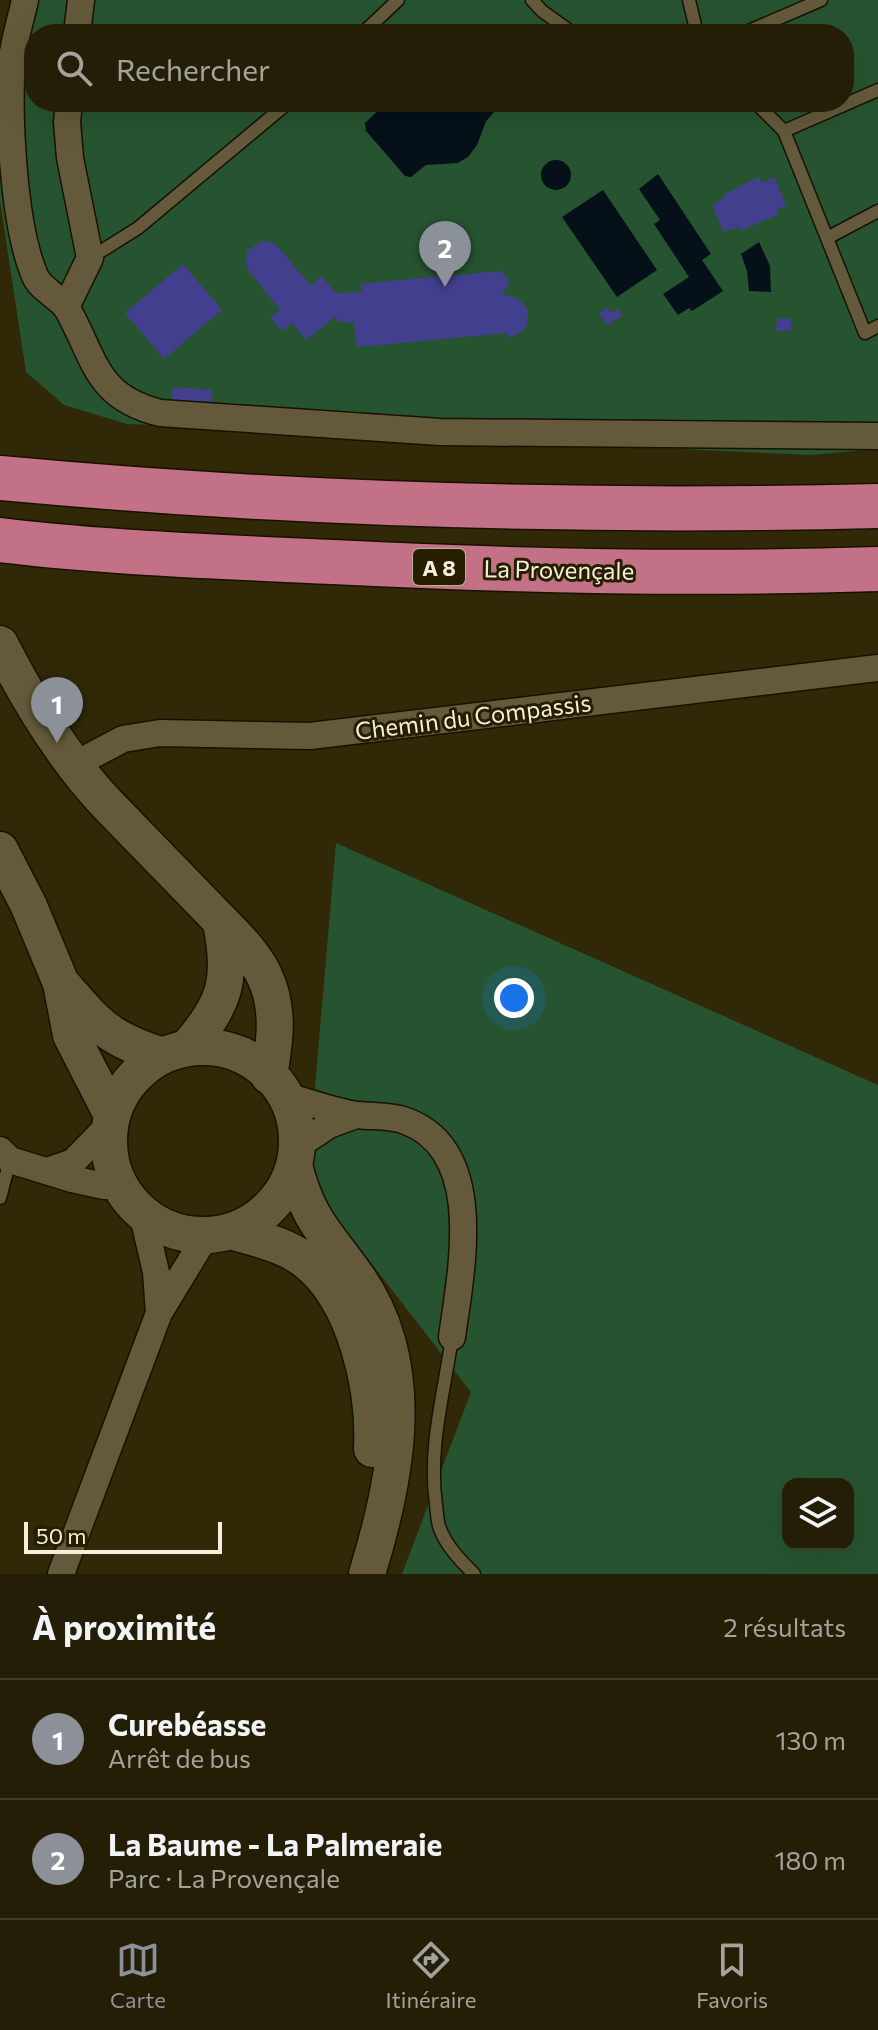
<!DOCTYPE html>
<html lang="fr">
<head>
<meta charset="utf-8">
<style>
  :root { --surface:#251e06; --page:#312b14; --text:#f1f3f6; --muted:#a3a29b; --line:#423c28; --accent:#8c9099 }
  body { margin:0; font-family:Commissioner,sans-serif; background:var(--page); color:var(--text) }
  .controls { position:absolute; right:24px; bottom:24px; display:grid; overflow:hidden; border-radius:16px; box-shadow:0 8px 32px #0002 }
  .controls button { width:72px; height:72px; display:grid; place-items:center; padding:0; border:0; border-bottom:2px solid var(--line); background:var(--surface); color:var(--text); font:40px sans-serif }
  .scale { position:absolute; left:24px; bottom:20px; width:198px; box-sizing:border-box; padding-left:8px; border:4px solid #f4eedc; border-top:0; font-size:22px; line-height:28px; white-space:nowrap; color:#f4eedc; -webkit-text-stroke:6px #271e00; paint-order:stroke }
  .you { position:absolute; left:514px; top:998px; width:28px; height:28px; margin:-20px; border:6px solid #fff; border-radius:50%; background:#1a73e8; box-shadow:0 0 0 12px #1a73e833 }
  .badge { display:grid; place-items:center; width:52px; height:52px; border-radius:50%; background:var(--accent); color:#fff; font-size:26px; font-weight:700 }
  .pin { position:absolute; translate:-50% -66px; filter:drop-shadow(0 2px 4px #0008) }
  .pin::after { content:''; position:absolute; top:42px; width:28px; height:24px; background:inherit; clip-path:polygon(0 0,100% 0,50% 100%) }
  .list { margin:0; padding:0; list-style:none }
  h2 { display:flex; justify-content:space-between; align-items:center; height:104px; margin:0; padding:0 32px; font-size:34px }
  h2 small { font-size:26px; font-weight:400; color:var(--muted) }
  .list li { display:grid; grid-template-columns:52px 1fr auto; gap:24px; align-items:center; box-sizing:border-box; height:120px; padding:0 32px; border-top:2px solid var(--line) }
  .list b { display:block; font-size:30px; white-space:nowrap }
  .list p { margin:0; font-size:26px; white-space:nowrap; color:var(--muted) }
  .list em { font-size:26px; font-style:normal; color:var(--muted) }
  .icon { flex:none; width:44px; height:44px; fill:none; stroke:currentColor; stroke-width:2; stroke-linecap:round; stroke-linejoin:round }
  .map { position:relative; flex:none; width:878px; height:1574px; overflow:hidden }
  .search { position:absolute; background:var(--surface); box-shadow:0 8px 32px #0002; left:24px; right:24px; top:24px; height:88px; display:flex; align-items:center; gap:20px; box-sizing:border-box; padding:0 28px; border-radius:32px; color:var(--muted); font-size:30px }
  .sheet { height:344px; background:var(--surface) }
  nav { display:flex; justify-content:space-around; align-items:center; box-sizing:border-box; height:112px; border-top:2px solid var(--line); background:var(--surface); font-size:22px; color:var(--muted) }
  nav a { display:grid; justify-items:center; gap:4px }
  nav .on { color:var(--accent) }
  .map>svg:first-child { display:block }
</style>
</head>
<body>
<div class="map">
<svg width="878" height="1574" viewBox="0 0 878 1574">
  <rect width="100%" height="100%" fill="#312808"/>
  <!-- green -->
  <path fill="#275430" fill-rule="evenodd" d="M13 0H878V449L811 455 127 424 64 405 26 372 0 201V77ZM34 34H844V102H34Z
    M336 843 878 1085V1574H402L471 1392 307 1180ZM788 1484H848V1544H788Z"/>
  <!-- water -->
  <path fill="#051019" d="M387 102H504L486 121 477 145 469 156 458 163 426 165 411 177 405 176 366 131 365 123Z
    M541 175a15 15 0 1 1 30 0a15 15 0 1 1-30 0Z
    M658 174 711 254 702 260 723 291 692 311 689 308 678 315 663 294 689 277 654 224 660 220 639 189Z
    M603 190 657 270 617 297 562 217Z
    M759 242 770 266 771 292 749 291 747 271 741 254Z"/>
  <!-- building -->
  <path fill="#42408e" d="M759 177 762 183 774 177 786 205 777 210V215L740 231 738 227 724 232 712 206 724 198 723 195Z
    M262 241 273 243 278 247 311 286 321 276 336 293 363 292 360 284 501 271 509 280 508 286 503 290 504 295 515 297 523 303 528 311 527 325 520 333 508 338 507 333 357 347 354 322H340L335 317 306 340 292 323 282 331 270 317 280 310 249 271 246 264 247 251Z
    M183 264 222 310 164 359 125 313Z
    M607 307 611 313 618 309 623 316 607 325 599 313Z
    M777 319H791V331H776Z
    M173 387 212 390 211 402 172 400Z"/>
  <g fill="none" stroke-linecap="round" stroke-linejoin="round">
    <!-- service casing -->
    <g stroke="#181100" stroke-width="15">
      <path id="service" d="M532 0 542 11 574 34
        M689 0 697 34
        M362 34 398 0
        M742 34 821 0
        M755 102 784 131 865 333 878 326
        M784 131 878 90
        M827 238 878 211
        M90 258 138 228 289 102
        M0 1198 10 1160
        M452 1337C444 1394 428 1447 436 1505 437 1512 437 1522 440 1529 447 1547 461 1561 474 1574"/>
    </g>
    <!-- minor casing -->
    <g stroke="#181100" stroke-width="29">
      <path id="minor" d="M25 0C21 19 14 40 12 59 8 115 13 225 35 276 41 290 60 297 68 310 96 361 96 397 160 413L440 432 878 436
        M77 34 81 0
        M66 307 90 258 70 158 67 122 69 102
        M74 765 123 739 160 733 310 736 878 668
        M286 1096C309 1102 334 1112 357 1115 374 1117 390 1115 406 1121 487 1151 461 1271 452 1337
        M296 1147 329 1125 356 1115
        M0 1150 10 1160 72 1179 104 1186H121
        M47 1171 73 1162 109 1125
        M142 1212 156 1272 159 1313
        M61 1574 159 1313 207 1234"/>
    </g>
    <!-- secondary casing -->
    <g stroke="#181100" stroke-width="39">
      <path id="secondary" d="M0 644C29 701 64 759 108 805 142 840 176 875 210 910 230 931 251 949 264 975 280 1008 275 1041 269 1076
        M0 850 28 904 61 983 71 1035 112 1115
        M62 984C98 1025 107 1038 160 1055
        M109 1141a94 94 0 1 1 188 0a94 94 0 1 1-188 0Z
        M187 1048C226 1002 232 982 221 922
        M294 1165C308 1222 328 1235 359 1280 419 1368 396 1480 367 1574
        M231 1231C257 1239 284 1244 306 1261 356 1300 375 1390 372 1449"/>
    </g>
    <!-- motorway casing -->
    <g stroke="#181100" stroke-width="47">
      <path id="motorway" d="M0 478C291 505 585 513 878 506
        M0 540C110 553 222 557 333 562 514 571 696 575 878 569"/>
    </g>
    <!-- service -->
    <use href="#service" stroke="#645a3b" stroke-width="12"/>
    <!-- minor -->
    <use href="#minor" stroke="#645a3b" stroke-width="26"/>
    <!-- secondary -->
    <use href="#secondary" stroke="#645a3b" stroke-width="36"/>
    <!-- motorway -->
    <use href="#motorway" stroke="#c27187" stroke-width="44"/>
  </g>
  <g text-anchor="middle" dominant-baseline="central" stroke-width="6" stroke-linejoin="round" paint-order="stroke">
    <!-- shield labels -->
    <rect fill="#271e00" stroke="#b6b09a" stroke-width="2" x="413" y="549" width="52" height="36" rx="6"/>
    <g font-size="22" font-weight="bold" fill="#f4eedc">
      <text x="439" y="567">A 8</text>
    </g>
    <!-- street labels -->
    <g font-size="24" fill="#f4eedc" stroke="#271e00">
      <text transform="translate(559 569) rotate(1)">La Provençale</text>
      <text transform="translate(473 716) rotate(-7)">Chemin du Compassis</text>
    </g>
  </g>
</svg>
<div class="controls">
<button><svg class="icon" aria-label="layers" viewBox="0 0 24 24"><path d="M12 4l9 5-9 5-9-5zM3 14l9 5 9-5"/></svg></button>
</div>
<div class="scale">50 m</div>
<div class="you"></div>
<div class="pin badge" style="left:57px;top:743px">1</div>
<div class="pin badge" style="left:445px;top:287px">2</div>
<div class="search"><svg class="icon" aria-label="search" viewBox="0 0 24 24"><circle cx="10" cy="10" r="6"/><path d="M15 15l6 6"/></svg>Rechercher</div>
</div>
<section class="sheet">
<h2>À proximité<small>2 résultats</small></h2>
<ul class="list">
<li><span class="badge">1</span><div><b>Curebéasse</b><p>Arrêt de bus</p></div><em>130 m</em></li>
<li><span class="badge">2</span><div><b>La Baume - La Palmeraie</b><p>Parc · La Provençale</p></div><em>180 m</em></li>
</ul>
</section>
<nav>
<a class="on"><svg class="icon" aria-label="map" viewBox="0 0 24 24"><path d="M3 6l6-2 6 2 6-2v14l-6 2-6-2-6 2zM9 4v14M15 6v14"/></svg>Carte</a>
<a><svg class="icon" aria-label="directions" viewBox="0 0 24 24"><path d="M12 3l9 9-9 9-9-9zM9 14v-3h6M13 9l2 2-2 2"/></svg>Itinéraire</a>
<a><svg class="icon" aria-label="saved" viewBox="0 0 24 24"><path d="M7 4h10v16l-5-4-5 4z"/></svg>Favoris</a>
</nav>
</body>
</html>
